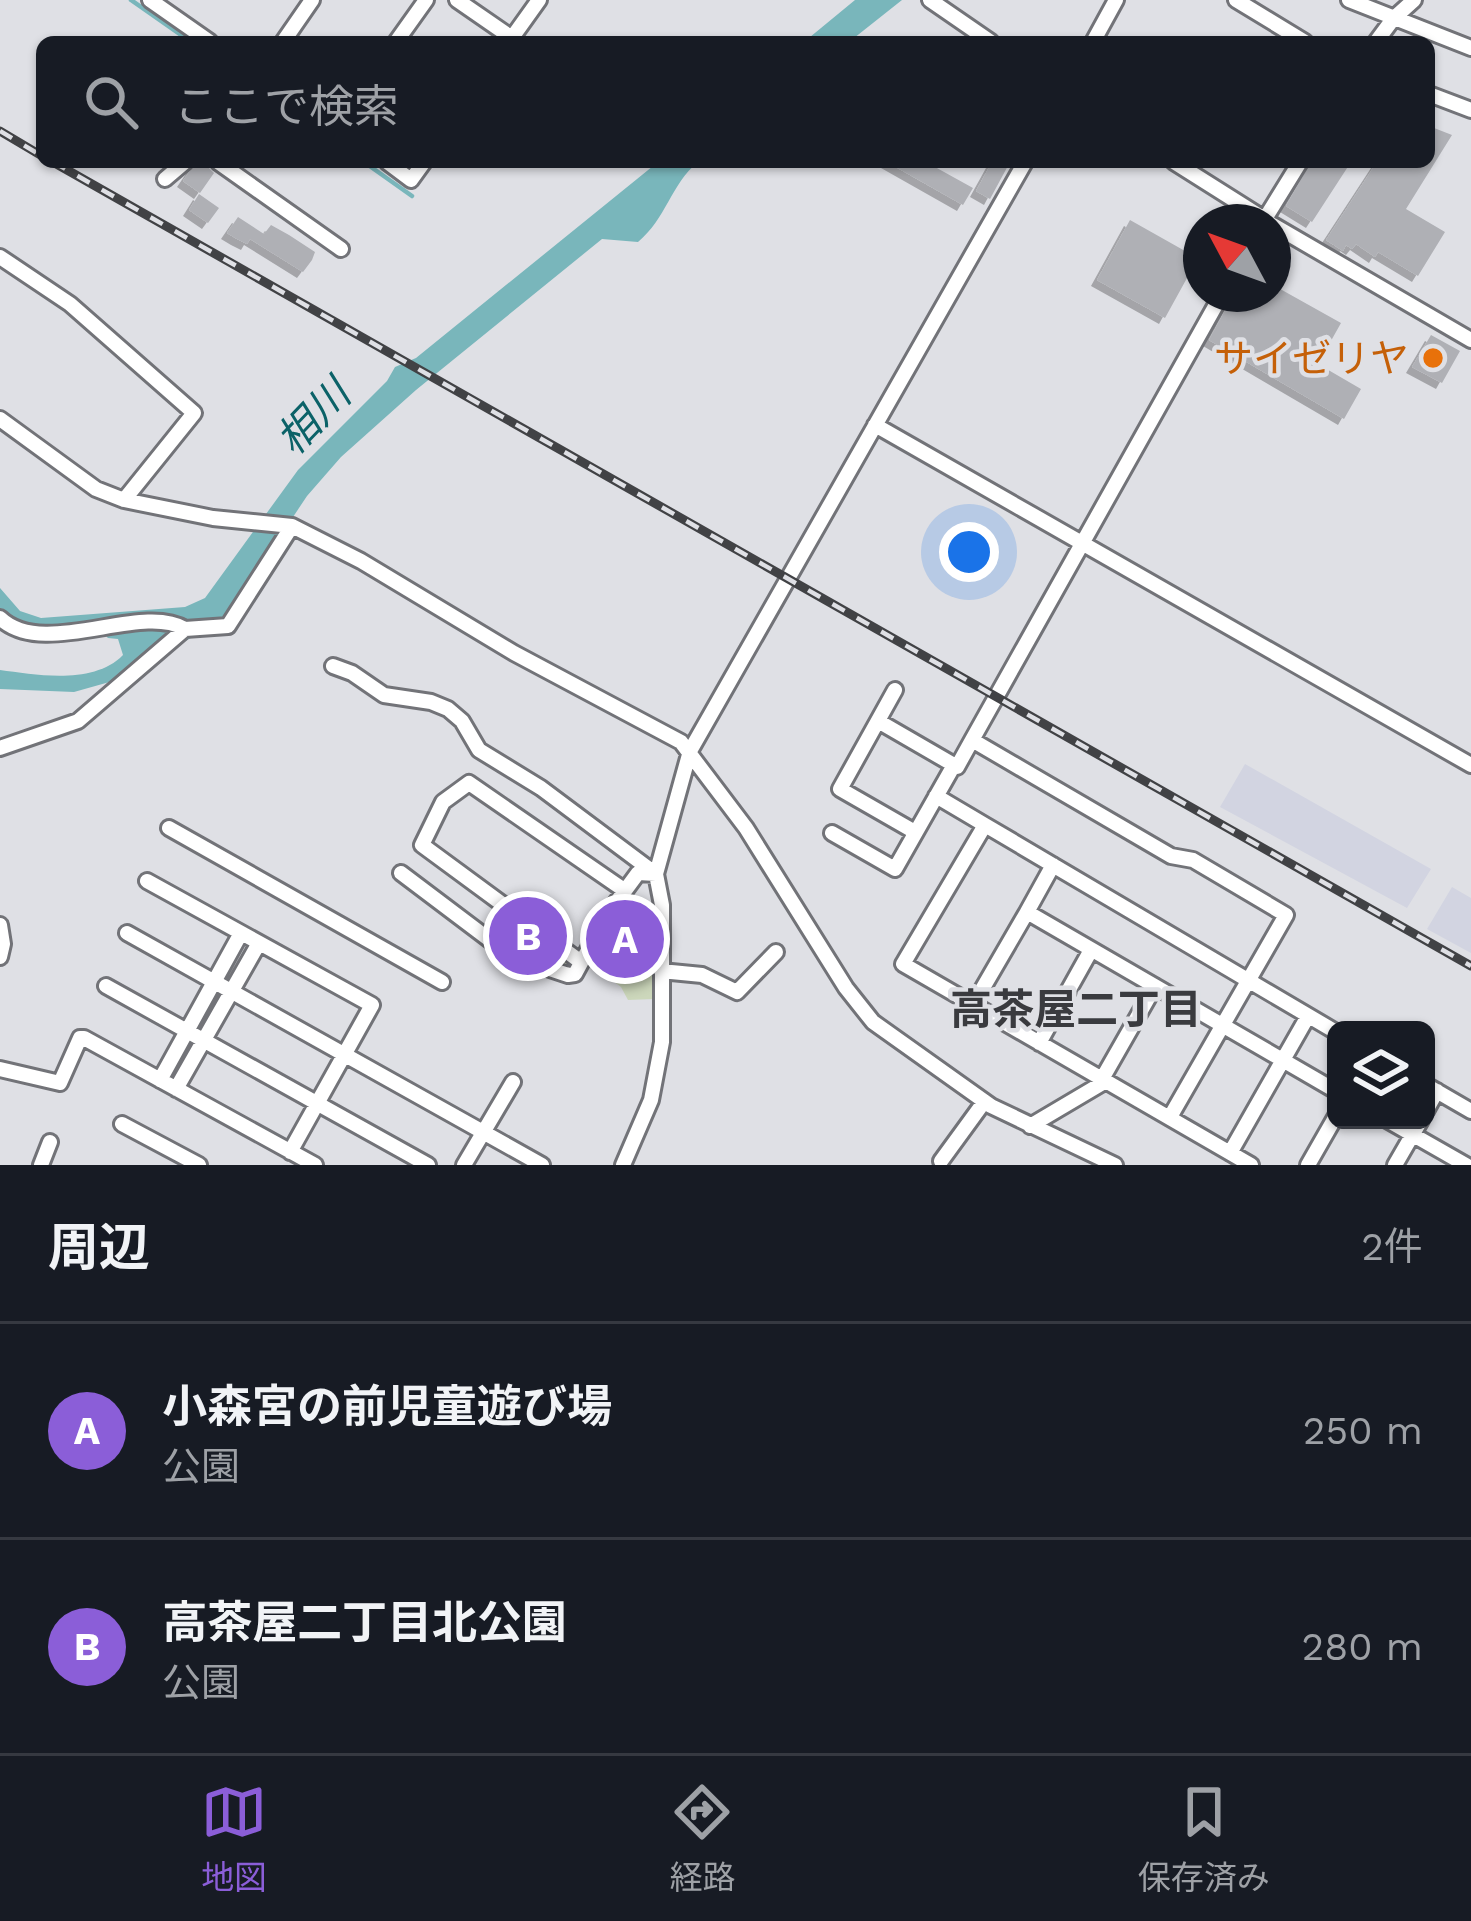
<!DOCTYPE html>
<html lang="ja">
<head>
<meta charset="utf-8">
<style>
  :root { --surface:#171b24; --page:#242831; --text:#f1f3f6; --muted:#9ea1a6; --line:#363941; --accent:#8b5ed8 }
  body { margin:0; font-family:"Work Sans","Noto Sans JP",sans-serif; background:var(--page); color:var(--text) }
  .controls { position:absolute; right:36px; bottom:36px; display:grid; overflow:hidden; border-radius:18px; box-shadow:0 3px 9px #0004 }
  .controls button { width:108px; height:108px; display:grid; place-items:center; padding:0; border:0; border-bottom:3px solid var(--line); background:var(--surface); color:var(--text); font:60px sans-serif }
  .compass { position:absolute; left:1183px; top:204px; width:108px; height:108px; border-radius:50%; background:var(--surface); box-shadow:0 3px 9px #0004; rotate:311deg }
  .you { position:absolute; left:969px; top:552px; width:42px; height:42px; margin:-30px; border:9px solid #fff; border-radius:50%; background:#1a73e8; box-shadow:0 0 0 18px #1a73e833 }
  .badge { display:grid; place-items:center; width:78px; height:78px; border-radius:50%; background:var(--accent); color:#fff; font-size:39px; font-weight:700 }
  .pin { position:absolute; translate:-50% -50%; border:6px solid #fff; box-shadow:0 3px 12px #0006 }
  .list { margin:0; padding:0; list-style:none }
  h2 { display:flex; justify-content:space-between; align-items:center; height:156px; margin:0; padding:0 48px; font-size:51px }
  h2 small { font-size:39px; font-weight:400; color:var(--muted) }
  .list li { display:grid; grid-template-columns:78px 1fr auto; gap:36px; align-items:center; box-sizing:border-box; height:216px; padding:0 48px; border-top:3px solid var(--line) }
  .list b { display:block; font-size:45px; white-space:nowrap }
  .list p { margin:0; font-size:39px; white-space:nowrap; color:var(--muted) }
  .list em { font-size:39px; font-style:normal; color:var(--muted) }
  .icon { flex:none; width:66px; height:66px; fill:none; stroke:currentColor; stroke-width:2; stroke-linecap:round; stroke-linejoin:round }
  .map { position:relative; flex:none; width:1471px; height:1165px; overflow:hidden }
  .search { position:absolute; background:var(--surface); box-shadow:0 3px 9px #0004; left:36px; right:36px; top:36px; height:132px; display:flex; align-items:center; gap:30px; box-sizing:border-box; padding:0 42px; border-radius:18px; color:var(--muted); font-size:45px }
  .sheet { height:588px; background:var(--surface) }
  nav { display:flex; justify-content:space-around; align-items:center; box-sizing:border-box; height:168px; border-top:3px solid var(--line); background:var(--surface); font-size:33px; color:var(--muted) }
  nav a { display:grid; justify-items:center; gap:6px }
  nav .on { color:var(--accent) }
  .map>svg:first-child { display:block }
</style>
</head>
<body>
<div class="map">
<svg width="1471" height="1165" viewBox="0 0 1471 1165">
  <defs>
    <filter id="shadow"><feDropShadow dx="-6" dy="6" stdDeviation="0" flood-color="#0004"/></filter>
  </defs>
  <rect width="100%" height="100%" fill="#dfe0e5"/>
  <!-- built -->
  <path fill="#d2d4e1" d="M1245 764 1431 869 1407 908 1220 807Z
    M1452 887 1471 898V953L1427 929Z"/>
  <!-- green -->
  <path fill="#ccd7bb" d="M623 897 638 900 653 914 654 999 628 1000 621 987 586 961Z
    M524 924 575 961 570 972 506 948Z"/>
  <!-- water -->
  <path fill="#79b6bb" d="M855 0H902L849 42H804Z
    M658 162H698C671 184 666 219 638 242L602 239 416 390 341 457 307 496 225 619 113 681 74 692 0 689V670C37 675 94 685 123 655L118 639 108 638 94 624C61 625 25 633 0 609V588L20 611 41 618 185 607 205 598 298 470 387 381 395 367 416 358Z"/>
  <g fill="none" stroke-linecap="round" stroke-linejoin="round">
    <!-- stream -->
    <path stroke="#79b6bb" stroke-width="4.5" d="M131 0 191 42
      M364 162 412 196"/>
  </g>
  <!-- building -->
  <path fill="#afb0b5" filter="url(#shadow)" d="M1429 126 1452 135 1406 209 1445 232 1418 276 1378 252 1375 257 1356 244 1352 249 1346 245 1343 251 1326 240 1377 162H1429Z
    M196 162 202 166 204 163 214 173 200 193 183 181Z
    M887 162H926L973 188 963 205Z
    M992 162H1010L990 199 976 191Z
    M1351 162 1312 222 1286 206 1311 162Z
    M199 194 219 208 208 223 189 210Z
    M238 217 264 234 271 225 289 235 315 252 312 260 303 272 250 239 247 244 237 239 227 233Z
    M1130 220 1201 260V274L1192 269 1165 318 1097 280Z
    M1273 285 1341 323 1318 364 1361 389 1344 419 1209 340 1234 294H1273Z
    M1431 335 1460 351 1442 383 1412 367Z"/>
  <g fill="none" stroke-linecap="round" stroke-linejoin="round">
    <!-- minor casing -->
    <g stroke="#727378" stroke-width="20">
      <path id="minor" d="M150 0 210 42
        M457 0 512 38
        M930 0 991 42
        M1236 0 1305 42
        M1349 0 1471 48
        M283 42 312 0
        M396 42 426 0
        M509 42 539 0
        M1093 42 1116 0
        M1376 42 1393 19 1414 0
        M1429 94 1471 110
        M218 162 341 249
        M387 162 411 180 424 162
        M1174 162 1269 222
        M165 179 185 162
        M1263 222 1300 162
        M1273 225 1471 340
        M0 257 70 304 194 413 124 500
        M0 419 96 489 124 500 213 518 292 526 361 561 514 653 681 742 746 828 846 988 873 1022 991 1106 1115 1165
        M875 425 1471 765
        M0 618C44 660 141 602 185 629
        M333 666 352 673 384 695 431 702 448 709 462 721 479 750 541 788 656 874
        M895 690 840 789 915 832
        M878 721 954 765
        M972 740 1171 856 1193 860 1286 915 1170 1117
        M0 748 78 721 185 629 228 626 292 526
        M936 796 985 825
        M169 828 442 982
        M832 833 895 869 954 765 957 767 972 740 1222 294
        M1053 865 1027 912 1336 1091
        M401 873 511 956 568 975 575 974 607 915 638 873 656 874
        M147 881 372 1005 290 1152
        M0 925 3 944 0 957
        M127 933 542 1165
        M581 962 422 845 443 802 469 783 624 890
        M661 971 702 975 737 992 776 952
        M106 986 428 1165
        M973 1005 1027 912
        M1039 1043 1091 950
        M0 1069 60 1083 80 1038H84L315 1165
        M1102 1079 1155 986
        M160 1080 241 933
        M1426 1085 1471 1111
        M176 1089 259 943
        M1426 1111 1437 1091
        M1387 1120 1466 1165
        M122 1124 199 1165
        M1030 1126 1106 1081
        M1230 1153 1308 1016
        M941 1161 984 1102
        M41 1165 50 1142
        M464 1165 513 1082
        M623 1165 651 1100 662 1042V905L656 874 690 751 1025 162
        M1251 1165 903 964 985 825 1336 1032
        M1308 1165 1336 1116
        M1395 1165 1421 1120"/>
    </g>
    <!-- minor -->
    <use href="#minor" stroke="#fff" stroke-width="14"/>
    <!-- rail casing -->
    <g stroke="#414245" stroke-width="9">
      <path id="rail" d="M0 131 42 156
        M53 162 1471 966"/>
    </g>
    <!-- rail -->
    <use href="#rail" stroke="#dfe0e5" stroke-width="4.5" stroke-dasharray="14" stroke-linecap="butt"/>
  </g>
  <!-- markers -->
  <circle fill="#e8710a" stroke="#dfe0e5" stroke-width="4.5" cx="1433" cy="358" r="12"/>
  <g text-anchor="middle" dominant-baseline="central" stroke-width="9" stroke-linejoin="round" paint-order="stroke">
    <!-- food labels -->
    <g font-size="39" fill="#c56008" stroke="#dfe0e5" text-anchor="end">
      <text x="1409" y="358">サイゼリヤ</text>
    </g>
    <!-- water labels -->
    <g font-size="42" font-style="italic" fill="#0b6268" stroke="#dfe0e5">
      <text transform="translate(313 417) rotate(-46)">相川</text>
    </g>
    <!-- neighbourhood labels -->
    <g font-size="42" font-weight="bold" fill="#3a3b3f" stroke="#dfe0e5">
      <text x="1076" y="1009">高茶屋二丁目</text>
    </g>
  </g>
</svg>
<div class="controls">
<button><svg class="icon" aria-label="layers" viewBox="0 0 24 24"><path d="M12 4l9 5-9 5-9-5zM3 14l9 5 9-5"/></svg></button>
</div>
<svg class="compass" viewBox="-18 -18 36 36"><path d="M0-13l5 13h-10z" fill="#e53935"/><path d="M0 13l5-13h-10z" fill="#9ea1a6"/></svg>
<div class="you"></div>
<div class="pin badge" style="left:625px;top:939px">A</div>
<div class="pin badge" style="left:528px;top:936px">B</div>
<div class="search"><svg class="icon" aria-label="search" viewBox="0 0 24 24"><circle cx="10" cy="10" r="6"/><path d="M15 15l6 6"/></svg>ここで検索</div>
</div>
<section class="sheet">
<h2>周辺<small>2件</small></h2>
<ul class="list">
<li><span class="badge">A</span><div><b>小森宮の前児童遊び場</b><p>公園</p></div><em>250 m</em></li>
<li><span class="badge">B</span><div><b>高茶屋二丁目北公園</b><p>公園</p></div><em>280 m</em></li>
</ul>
</section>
<nav>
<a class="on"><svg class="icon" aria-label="map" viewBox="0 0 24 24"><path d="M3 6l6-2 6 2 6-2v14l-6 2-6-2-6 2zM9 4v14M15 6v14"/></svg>地図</a>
<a><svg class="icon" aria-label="directions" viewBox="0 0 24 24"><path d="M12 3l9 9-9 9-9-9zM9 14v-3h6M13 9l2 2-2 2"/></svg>経路</a>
<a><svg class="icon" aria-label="saved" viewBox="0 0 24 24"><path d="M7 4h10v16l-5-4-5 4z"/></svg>保存済み</a>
</nav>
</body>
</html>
